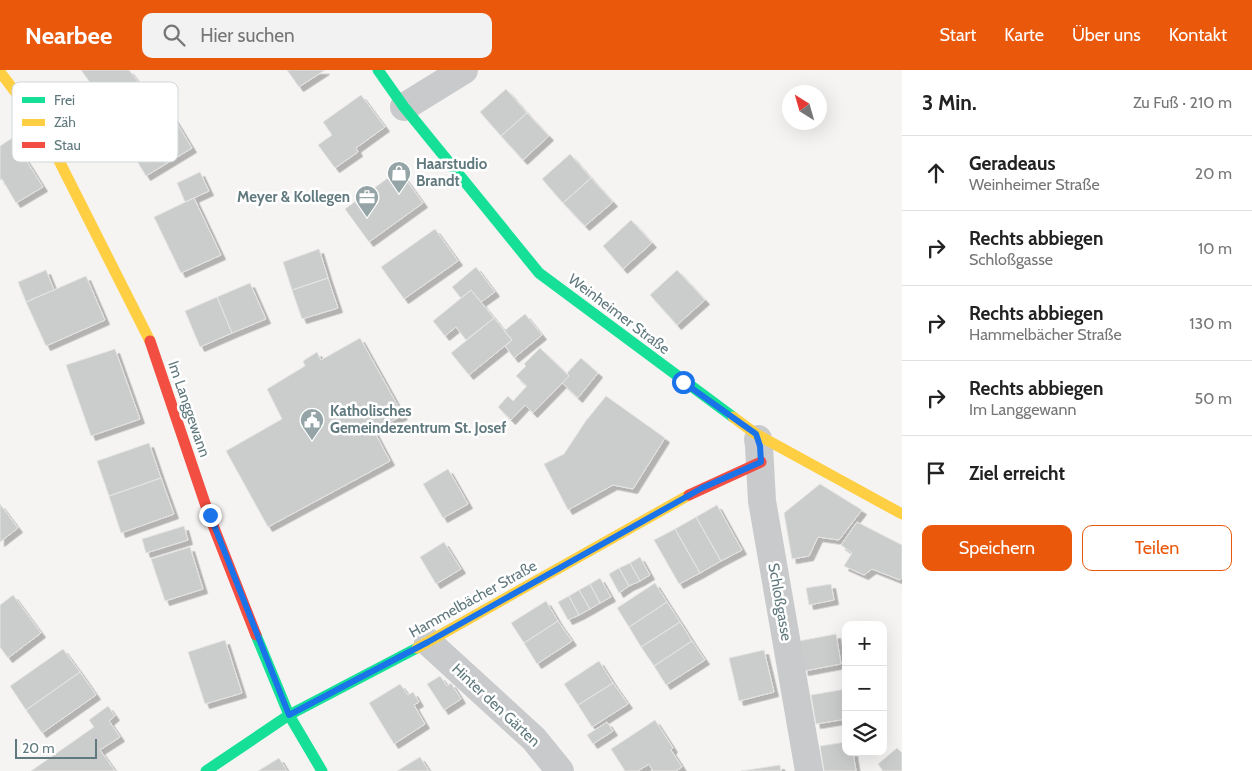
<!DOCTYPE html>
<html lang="de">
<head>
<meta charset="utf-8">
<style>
  :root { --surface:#fff; --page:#f2f2f2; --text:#222; --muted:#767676; --line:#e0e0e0; --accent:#ea580c }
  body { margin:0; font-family:Cabin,sans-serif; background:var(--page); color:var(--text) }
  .controls { position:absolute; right:15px; bottom:15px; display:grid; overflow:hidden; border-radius:10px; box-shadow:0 5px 20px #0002 }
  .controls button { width:45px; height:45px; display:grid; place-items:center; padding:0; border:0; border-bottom:1px solid var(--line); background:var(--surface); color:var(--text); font:25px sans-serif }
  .compass { position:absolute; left:782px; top:15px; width:45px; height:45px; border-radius:50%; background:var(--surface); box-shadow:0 5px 20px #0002; rotate:323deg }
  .scale { position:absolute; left:15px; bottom:12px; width:82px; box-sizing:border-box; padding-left:5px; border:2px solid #60797e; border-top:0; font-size:14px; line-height:18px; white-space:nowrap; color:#60797e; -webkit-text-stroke:4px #fff; paint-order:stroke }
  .stop { position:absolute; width:15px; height:15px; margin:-11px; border:4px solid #1a73e8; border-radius:50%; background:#fff }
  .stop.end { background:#1a73e8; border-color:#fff; box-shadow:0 1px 5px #0008 }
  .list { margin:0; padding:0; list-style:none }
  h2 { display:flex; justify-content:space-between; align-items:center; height:65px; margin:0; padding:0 20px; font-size:21px }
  h2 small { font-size:16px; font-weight:400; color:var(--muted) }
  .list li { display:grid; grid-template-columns:32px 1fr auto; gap:15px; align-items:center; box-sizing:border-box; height:75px; padding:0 20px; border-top:1px solid var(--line) }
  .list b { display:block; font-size:19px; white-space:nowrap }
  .list p { margin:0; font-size:16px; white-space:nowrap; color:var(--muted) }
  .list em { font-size:16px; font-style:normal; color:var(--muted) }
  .actions { display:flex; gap:10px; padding:15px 20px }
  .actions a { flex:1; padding:11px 0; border:1px solid var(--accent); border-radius:10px; text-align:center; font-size:18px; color:var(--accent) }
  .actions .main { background:var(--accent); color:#fff }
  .icon { flex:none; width:28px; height:28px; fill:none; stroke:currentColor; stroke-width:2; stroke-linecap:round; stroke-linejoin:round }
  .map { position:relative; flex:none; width:902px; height:701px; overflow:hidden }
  header { display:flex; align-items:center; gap:30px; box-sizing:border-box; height:70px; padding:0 25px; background:var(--accent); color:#fff }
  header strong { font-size:24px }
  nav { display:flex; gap:28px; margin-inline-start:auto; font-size:18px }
  .search { width:350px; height:45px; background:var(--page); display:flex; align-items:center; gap:12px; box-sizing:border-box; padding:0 18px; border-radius:10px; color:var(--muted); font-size:19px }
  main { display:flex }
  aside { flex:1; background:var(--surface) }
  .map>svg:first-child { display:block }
</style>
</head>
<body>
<header>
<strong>Nearbee</strong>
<div class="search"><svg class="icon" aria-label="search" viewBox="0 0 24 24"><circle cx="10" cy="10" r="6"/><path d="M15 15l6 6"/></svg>Hier suchen</div>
<nav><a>Start</a><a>Karte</a><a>Über uns</a><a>Kontakt</a></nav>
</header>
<main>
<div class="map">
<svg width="902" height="701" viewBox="0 0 902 701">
  <defs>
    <filter id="shadow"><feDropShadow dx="4.5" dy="4.5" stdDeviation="0" flood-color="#0004"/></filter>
  </defs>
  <rect width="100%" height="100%" fill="#f5f4f3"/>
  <!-- building -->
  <path fill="#cbcccc" stroke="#e4e4e3" filter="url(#shadow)" d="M81 0H129L139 13 107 36Z
    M287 0H325L299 17Z
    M506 19 527 43 501 66 480 42Z
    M361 25 385 57 356 78 358 82 335 98 318 75 332 65 323 52Z
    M164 32 192 78 146 106 118 60Z
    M527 43 549 66 523 90 501 66Z
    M12 68 43 117 16 133 2 109 0 110V76Z
    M570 84 591 108 563 133 542 109Z
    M399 100 423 133 369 172 345 139Z
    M200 102 209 121 185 132 177 113Z
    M591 108 613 132 585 156 563 133Z
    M194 128 221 185 181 203 154 147Z
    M631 150 652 173 623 199 603 176Z
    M435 159 458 191 404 229 381 197Z
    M319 179 328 208 292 220 283 192Z
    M476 197 495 222 481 232 471 220 461 228 452 217Z
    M46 200 54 220 26 232 18 212Z
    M677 200 705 230 677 255 650 225Z
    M86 206 105 250 46 276 26 232Z
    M328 208 338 238 302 249 292 220Z
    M250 213 266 249 232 263 217 227Z
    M471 220 494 248 466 270 456 257 445 266 433 251Z
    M217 227 232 263 200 277 185 241Z
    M525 244 542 265 514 288 505 276 512 270 504 261Z
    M494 248 512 270 469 305 451 283Z
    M360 268 403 345 374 361 390 391 268 457 226 381 282 349 267 319 305 296 303 291 317 282 321 290Z
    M540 278 569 306 533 343 525 335 511 350 498 337 508 326 513 331 527 316 516 306 526 296 524 294Z
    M115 279 140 349 91 366 66 295Z
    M581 288 598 303 578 328 562 313 569 306 567 303Z
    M606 326 665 368 633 419 613 415 568 440 544 394 564 384 585 352Z
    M149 373 161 408 109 426 97 391Z
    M448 399 468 434 443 448 423 414Z
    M161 408 174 444 121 463 109 426Z
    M820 414 862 440 839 470 818 467 809 486 792 489 784 443Z
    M0 434 18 458 0 472Z
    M717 435 742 480 721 491 696 447Z
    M696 447 721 491 700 503 675 459Z
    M857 452 902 475V508L900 510 872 499 864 505 844 496 852 483 841 475Z
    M184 456 188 470 146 483 142 469Z
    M675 459 700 503 679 514 654 470Z
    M444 472 461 499 436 514 420 487Z
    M190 477 203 519 165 531 151 489Z
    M640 487 650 505 640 511 630 493Z
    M630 493 640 511 629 516 619 498Z
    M619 498 629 516 619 523 609 504Z
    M600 508 611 527 600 533 590 514Z
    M655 513 667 532 629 557 617 538Z
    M590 514 600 533 590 539 579 520Z
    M831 514 834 530 809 535 806 518Z
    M579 520 590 539 579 545 569 526Z
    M13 525 41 563 8 588 0 577V535Z
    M569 526 579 545 568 550 558 532Z
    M546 531 558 551 524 573 511 553Z
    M667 532 680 552 641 577 629 557Z
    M558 551 572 571 537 594 524 573Z
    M680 552 692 571 654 596 641 577Z
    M836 564 841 594 804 601 799 571Z
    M225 570 242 623 205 634 188 582Z
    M692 571 705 590 666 615 654 596Z
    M63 579 80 602 26 640 10 616Z
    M764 580 774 622 739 631 729 588Z
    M599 591 613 613 578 635 564 614Z
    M80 602 96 625 42 663 26 640Z
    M440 606 447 616 451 613 461 629 444 640 427 614Z
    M613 613 628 634 592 657 578 635Z
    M400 614 408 625 413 622 419 632 414 635 425 654 394 674 369 633Z
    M846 619V649L816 654 811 625Z
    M108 636 115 646 109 651 120 667 100 680 115 701H31L94 657 89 650Z
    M655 650 673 678 671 680 682 697 676 701H653L649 694 638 701H625L611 679Z
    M607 652 613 661 593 674 587 665Z
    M846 672V682H853L856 701H824L820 676Z
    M897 678 902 683V701H883L878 694Z
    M420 687 429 701H397Z
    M279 688 287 701H258Z
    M780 695 781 701H741Z"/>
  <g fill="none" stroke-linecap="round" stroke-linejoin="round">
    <!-- street -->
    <path stroke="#c9cacb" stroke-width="28" d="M404 37 464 0
      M758 369 759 376 762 431 809 701
      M428 572 534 669 560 701"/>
    <!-- fast -->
    <path stroke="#16e098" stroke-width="11" d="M378 0 404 37 539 203 733 347
      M256 565 289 645 322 701
      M206 701 289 645 417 578"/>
    <!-- slow -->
    <path stroke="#ffcf43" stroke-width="11" d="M0 2 42 57 150 271
      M733 347 756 364 902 444
      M417 578 689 425"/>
    <!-- jam -->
    <path stroke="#f24e42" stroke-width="11" d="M150 271 209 445 256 565
      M689 425 761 392"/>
  </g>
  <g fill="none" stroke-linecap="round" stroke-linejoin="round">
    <!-- route -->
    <path stroke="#1a73e8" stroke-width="6" d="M210 445 289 645 428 572 702 418 761 392 760 376 756 364 683 312"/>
  </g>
  <!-- icons -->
  <defs>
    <g id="shop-pin" transform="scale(1.25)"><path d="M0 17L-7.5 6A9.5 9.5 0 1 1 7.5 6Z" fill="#94a4a7" stroke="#fff"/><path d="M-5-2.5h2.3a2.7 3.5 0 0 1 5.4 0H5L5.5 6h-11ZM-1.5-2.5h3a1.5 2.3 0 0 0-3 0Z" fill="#fff"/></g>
    <g id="office-pin" transform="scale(1.25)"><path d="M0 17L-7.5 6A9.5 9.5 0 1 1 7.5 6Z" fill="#94a4a7" stroke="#fff"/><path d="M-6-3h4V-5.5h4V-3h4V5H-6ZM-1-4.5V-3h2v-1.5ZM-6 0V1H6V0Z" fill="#fff"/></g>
    <g id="civic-pin" transform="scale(1.25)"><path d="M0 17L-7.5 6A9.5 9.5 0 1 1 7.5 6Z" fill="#94a4a7" stroke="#fff"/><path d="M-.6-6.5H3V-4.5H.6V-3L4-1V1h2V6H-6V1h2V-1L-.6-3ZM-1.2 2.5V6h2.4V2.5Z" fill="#fff"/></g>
  </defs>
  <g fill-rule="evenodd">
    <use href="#shop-pin" x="399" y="103"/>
    <use href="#office-pin" x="367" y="127"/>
    <use href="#civic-pin" x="312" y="350"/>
  </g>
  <g text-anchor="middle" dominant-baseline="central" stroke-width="5" stroke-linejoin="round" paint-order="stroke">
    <!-- poi labels -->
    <g font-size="15" font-weight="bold" fill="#60797e" stroke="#fff" text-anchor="start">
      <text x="416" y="94">Haarstudio<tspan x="416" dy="17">Brandt</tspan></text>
      <text x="350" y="127" text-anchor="end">Meyer &amp; Kollegen</text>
      <text x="330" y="341">Katholisches<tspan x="330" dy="17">Gemeindezentrum St. Josef</tspan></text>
    </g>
    <!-- street labels -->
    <g font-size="15" fill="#60797e" stroke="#fff">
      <text transform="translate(619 244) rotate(37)">Weinheimer Straße</text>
      <text transform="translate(189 339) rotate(71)">Im Langgewann</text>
      <text transform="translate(473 529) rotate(-29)">Hammelbächer Straße</text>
      <text transform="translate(780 532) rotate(80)">Schloßgasse</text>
      <text transform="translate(496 635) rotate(43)">Hinter den Gärten</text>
    </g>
  </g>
  <!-- legend -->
  <rect x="12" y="12" width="166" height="80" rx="8" fill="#fff" stroke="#cfd7d8" stroke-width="1"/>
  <rect x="22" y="27" width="23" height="6" fill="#16e098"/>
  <rect x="22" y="49" width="23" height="7" fill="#ffcf43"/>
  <rect x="22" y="72" width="23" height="6" fill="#f24e42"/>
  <g font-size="14" fill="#60797e">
    <text x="54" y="35">Frei</text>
    <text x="54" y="57">Zäh</text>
    <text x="54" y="80">Stau</text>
  </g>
</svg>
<div class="controls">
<button>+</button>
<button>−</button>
<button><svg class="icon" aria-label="layers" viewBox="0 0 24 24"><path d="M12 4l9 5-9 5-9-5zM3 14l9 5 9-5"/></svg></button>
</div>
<svg class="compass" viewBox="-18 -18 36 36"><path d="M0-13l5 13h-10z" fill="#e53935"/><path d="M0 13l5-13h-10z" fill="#767676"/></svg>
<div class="scale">20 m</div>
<div class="stop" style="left:683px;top:312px"></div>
<div class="stop end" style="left:210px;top:445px"></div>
</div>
<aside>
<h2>3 Min.<small>Zu Fuß · 210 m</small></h2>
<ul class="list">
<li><svg class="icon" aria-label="ahead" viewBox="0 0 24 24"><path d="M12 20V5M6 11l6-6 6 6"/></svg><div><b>Geradeaus</b><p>Weinheimer Straße</p></div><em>20 m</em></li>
<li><svg class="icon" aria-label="right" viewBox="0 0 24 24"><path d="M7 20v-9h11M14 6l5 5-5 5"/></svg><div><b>Rechts abbiegen</b><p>Schloßgasse</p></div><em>10 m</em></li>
<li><svg class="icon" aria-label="right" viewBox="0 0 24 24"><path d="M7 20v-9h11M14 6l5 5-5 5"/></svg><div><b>Rechts abbiegen</b><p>Hammelbächer Straße</p></div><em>130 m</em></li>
<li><svg class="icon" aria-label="right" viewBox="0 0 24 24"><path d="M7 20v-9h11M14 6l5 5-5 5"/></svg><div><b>Rechts abbiegen</b><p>Im Langgewann</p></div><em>50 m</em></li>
<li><svg class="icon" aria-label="arrive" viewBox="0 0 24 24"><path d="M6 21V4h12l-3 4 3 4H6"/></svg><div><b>Ziel erreicht</b></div></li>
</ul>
<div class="actions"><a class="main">Speichern</a><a>Teilen</a></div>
</aside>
</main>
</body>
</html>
